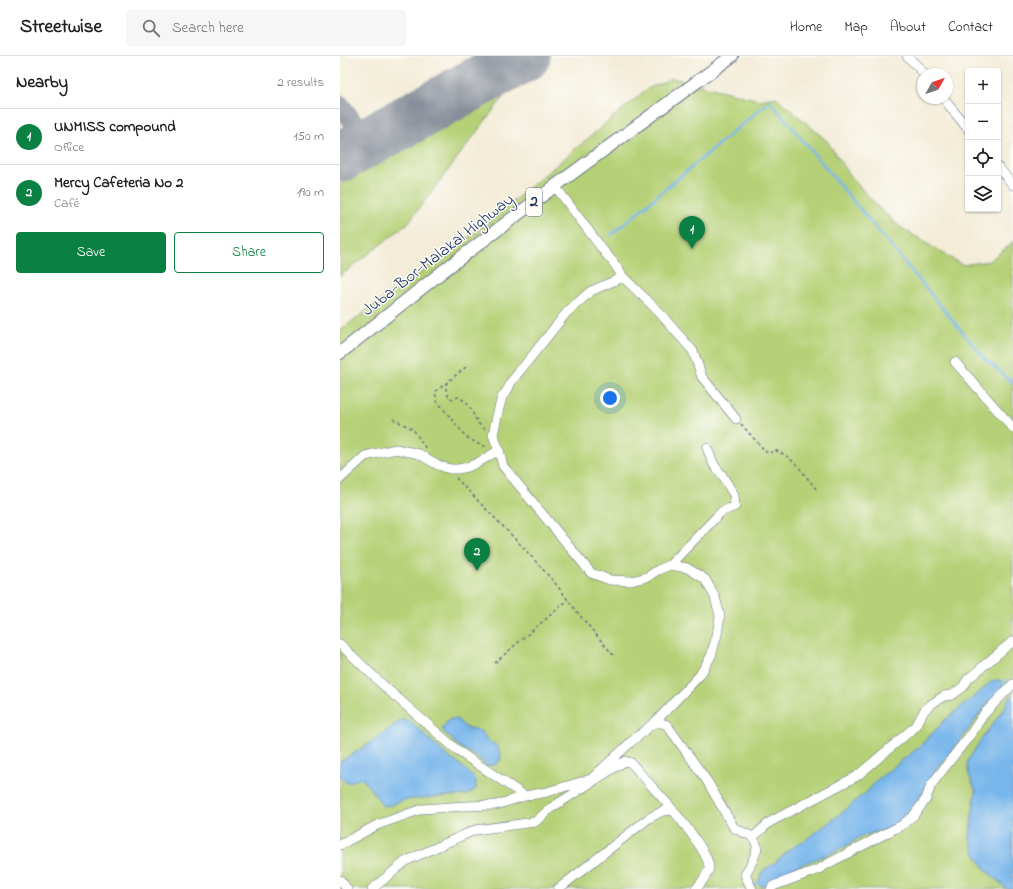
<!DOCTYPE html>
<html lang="en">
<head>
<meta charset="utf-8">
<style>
  :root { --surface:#fff; --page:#f6f6f6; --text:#202124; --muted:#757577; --line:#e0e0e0; --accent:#0b8043 }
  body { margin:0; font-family:"Indie Flower",sans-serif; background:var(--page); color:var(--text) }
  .controls { position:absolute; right:12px; top:12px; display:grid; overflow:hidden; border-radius:4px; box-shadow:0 1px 3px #0004 }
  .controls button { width:36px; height:36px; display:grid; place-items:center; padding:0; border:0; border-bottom:1px solid var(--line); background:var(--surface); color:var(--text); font:20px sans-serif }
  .compass { position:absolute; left:577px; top:12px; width:36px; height:36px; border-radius:50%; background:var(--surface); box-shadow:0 1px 3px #0004; rotate:50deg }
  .you { position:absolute; left:270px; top:342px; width:14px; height:14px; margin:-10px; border:3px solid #fff; border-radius:50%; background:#1a73e8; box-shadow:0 0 0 6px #1a73e833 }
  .badge { display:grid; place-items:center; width:26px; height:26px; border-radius:50%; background:var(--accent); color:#fff; font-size:13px; font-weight:700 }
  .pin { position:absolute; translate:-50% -33px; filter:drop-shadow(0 1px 2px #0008) }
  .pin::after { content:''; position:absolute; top:21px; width:14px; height:12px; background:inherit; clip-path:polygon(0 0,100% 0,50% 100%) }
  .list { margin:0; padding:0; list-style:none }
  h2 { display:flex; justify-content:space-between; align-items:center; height:52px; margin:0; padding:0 16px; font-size:17px }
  h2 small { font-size:13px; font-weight:400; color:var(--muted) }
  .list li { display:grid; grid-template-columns:26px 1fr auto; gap:12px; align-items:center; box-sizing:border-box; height:56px; padding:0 16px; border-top:1px solid var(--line) }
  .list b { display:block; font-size:15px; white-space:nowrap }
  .list p { margin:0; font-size:13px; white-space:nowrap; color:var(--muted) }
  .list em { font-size:13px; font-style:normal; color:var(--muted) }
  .actions { display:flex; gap:8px; padding:12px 16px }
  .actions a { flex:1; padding:9px 0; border:1px solid var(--accent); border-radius:4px; text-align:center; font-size:14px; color:var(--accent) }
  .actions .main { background:var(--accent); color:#fff }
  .icon { flex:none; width:22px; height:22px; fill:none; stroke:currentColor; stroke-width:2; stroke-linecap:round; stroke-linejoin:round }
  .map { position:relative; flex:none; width:673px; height:833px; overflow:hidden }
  header { display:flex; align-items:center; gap:24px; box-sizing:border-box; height:56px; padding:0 20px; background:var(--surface); border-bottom:1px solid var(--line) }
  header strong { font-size:19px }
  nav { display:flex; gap:22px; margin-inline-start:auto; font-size:14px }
  .search { width:280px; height:36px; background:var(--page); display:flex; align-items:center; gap:10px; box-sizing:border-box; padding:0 14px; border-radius:4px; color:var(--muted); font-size:15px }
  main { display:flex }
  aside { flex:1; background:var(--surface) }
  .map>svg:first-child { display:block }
</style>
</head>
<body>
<header>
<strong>Streetwise</strong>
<div class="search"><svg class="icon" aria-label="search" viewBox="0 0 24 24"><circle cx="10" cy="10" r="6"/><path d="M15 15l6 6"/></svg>Search here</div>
<nav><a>Home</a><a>Map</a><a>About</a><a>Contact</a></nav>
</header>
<main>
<aside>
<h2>Nearby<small>2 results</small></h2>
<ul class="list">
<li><span class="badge">1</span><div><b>UNMISS compound</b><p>Office</p></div><em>150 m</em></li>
<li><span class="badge">2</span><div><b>Mercy Cafeteria No 2</b><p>Café</p></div><em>190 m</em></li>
</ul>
<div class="actions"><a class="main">Save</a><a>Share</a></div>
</aside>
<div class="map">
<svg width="673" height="833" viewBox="0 0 673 833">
  <rect width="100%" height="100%" fill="#fdfcf7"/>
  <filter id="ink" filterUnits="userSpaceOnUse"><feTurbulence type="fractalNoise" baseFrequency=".025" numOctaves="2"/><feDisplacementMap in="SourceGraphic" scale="8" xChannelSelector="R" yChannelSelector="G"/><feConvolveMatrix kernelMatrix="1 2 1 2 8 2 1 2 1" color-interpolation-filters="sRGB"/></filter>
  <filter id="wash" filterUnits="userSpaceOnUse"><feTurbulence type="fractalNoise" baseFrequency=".012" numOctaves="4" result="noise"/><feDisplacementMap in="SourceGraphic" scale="16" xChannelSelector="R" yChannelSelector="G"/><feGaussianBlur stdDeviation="0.9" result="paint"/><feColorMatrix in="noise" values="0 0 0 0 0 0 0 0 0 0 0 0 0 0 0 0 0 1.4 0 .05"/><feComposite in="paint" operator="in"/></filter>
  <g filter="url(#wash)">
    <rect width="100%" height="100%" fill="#f3ecd7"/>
    <!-- green -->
    <path fill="#b5d076" stroke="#68806a" d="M332 22 419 44 436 41 487 85 510 120 539 152 560 171 622 209 649 205 670 189 673 185V638L667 645 665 652 661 656 629 719 636 735 632 761 630 781 647 815 667 833H0V274L140 173 307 33Z
      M164 40 68 167 0 220V129Z"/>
    <!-- water -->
    <path fill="#78b6eb" stroke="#4a72a4" d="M655 624H660L663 627V631L647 648 622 682 596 714 579 742 562 762 555 769 542 774 520 781 501 793 453 812 434 826 426 829 421 830 419 826 421 817 424 814 435 807 451 792 467 783 508 752 521 740 525 738 538 723 578 692 606 663 641 635 648 628Z
      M673 638V833H667L647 815 635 798 630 781 632 761 636 735 629 719 627 706 642 682 665 652 667 645Z
      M110 663H117L125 671 128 672 135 673 142 676 149 686 156 689 161 698 160 705 154 709 147 710 137 701 121 692 108 680 103 675V671Z
      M61 664H69L107 700 123 711 136 724V733L126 739 93 741 64 744 51 749 43 750 22 722 7 727 0 721V706L39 681Z"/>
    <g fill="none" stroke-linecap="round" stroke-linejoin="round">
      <!-- stream -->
      <path stroke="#78b6eb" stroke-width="2.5" d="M271 179 430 45 644 302 673 327
        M663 627 666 624
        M413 830 419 826"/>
      <!-- taxiway -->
      <path stroke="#878e9a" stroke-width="20" d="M183 0V1
        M0 49 27 86"/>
      <!-- runway -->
      <path stroke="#878e9a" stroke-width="51" d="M0 101 185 0"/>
    </g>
  </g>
  <g filter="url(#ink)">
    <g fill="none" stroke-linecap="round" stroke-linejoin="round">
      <!-- minor casing -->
      <g stroke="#677188" stroke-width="10">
        <path id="minor" d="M567 0 579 12 584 18
          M603 42 628 73
          M658 111 673 129
          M215 130 266 198 273 206 283 221 317 254 353 295 362 321 396 363
          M283 221 251 235 227 256 171 326 168 333 162 341 157 360 153 379 159 394 163 410 251 517 270 524 291 525 307 521 318 514 330 509 381 456 395 450 394 439 382 419 374 409 367 392
          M615 306 673 372
          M0 423 25 400 56 393 79 398 98 409 110 413H118L128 411 139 406 159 394
          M0 588 46 632 118 695 185 740
          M316 665 327 669 367 725 394 772 413 781 430 766 517 720 576 670 584 655 590 649 604 640 612 639 623 631 628 623 673 585
          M333 754C342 766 370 798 369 812 368 819 361 827 356 833
          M0 789 37 769 82 753 125 750 156 749 185 740 207 736 251 723 290 687 316 665 360 619 371 600 377 579 380 560 375 541 365 523 347 512 330 509
          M0 824 7 833
          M32 833 66 805 135 774 195 766 211 752 285 705 291 707 333 754 323 755 309 762 218 833
          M412 833 405 819C409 812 417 797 417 790 416 787 414 783 413 781
          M431 833 433 830 479 813 489 807 562 769 574 759 586 743 591 729 630 679 644 658 673 628"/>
      </g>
      <!-- major casing -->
      <g stroke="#677188" stroke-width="14">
        <path id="major" d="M0 297 107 212 215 130 392 0"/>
      </g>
      <!-- path -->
      <path stroke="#677188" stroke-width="1.5" stroke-dasharray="3 3" stroke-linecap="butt" d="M126 311 95 336 97 345 120 373 126 381 138 388 148 391
        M107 326 106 333 109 342 114 343 118 341C132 348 131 357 139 368 141 371 144 372 147 374
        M53 363 73 373 86 393
        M401 368 426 396 430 397 434 394C454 400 464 419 477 434
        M116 422 182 490 215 527 237 556 275 601
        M155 607 173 591 228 544"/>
      <!-- minor -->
      <use href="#minor" stroke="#fff" stroke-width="9"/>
      <!-- major -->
      <use href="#major" stroke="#fff" stroke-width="12"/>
    </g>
  </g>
  <g text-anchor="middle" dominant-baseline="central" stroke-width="3" stroke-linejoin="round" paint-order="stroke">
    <!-- shield labels -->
    <rect fill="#fdfcf7" stroke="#5f6c8c" stroke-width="1" x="186" y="132" width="16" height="28" rx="3"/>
    <g font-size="16" font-weight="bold" fill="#1b2f5e">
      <text x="194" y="146">2</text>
    </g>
    <!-- street labels -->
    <g font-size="17" fill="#1b2f5e" stroke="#fdfcf7">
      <text transform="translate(98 199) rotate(-38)">Juba-Bor-Malakal Highway</text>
    </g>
  </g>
</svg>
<div class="controls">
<button>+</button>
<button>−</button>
<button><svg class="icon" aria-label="locate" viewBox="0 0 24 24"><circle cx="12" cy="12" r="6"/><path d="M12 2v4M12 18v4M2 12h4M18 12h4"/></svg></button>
<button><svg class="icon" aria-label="layers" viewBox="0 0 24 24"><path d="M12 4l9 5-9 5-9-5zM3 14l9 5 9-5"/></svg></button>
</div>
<svg class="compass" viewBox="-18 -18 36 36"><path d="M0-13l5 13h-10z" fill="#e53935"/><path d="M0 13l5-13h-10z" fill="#757577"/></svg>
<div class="you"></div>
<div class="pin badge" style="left:352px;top:193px">1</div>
<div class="pin badge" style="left:137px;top:515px">2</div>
</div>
</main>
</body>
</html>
